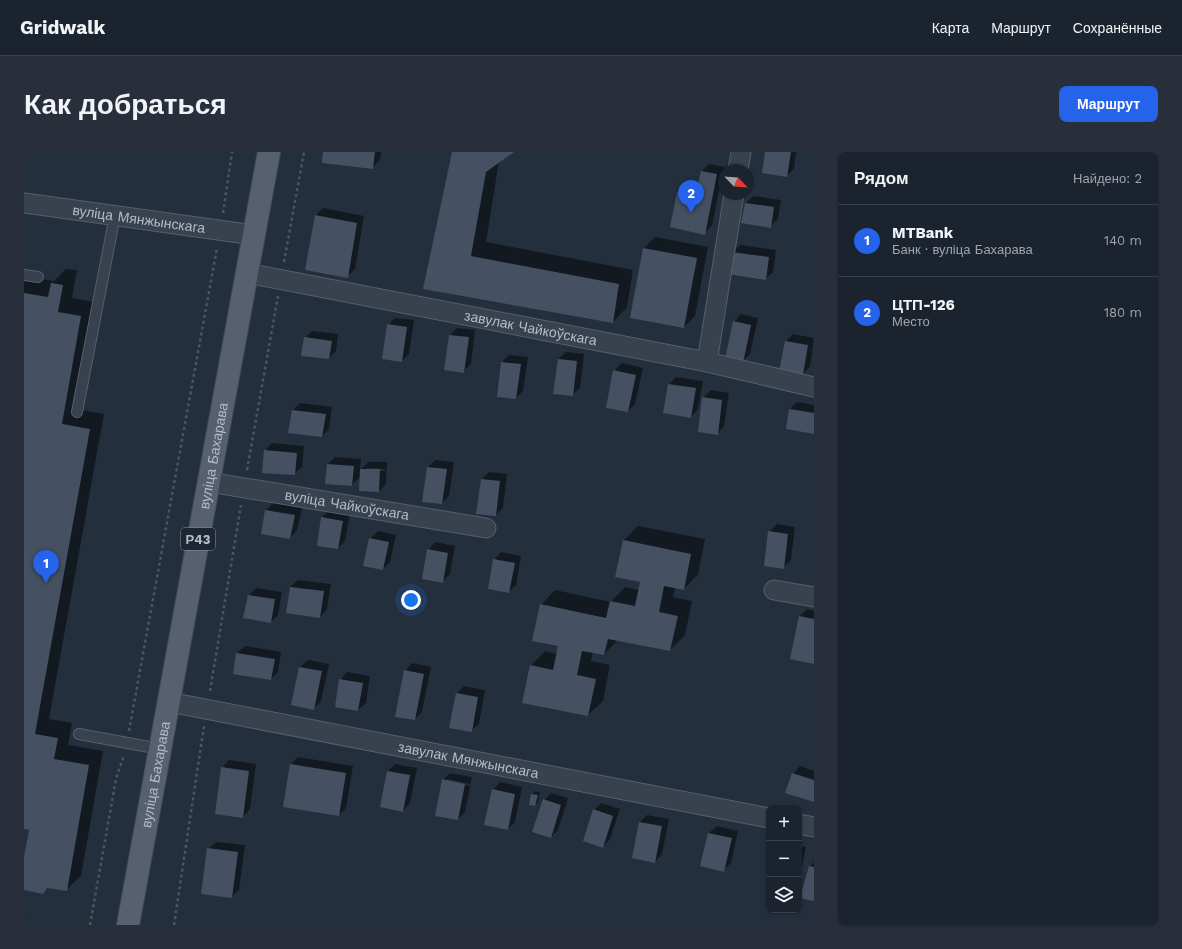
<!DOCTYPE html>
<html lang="ru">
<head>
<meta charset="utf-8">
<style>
  :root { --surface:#1b232e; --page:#282f3a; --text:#f1f3f6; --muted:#a0a4aa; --line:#39404a; --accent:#2563eb }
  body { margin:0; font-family:"Work Sans",sans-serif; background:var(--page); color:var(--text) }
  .controls { position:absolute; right:12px; bottom:12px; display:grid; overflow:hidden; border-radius:8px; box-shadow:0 1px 3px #0004 }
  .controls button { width:36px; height:36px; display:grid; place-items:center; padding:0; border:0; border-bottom:1px solid var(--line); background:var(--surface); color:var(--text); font:20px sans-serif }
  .compass { position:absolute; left:694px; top:12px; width:36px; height:36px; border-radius:50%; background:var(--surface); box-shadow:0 1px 3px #0004; rotate:115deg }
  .you { position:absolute; left:387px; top:448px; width:14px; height:14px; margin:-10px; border:3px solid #fff; border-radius:50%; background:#1a73e8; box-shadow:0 0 0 6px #1a73e833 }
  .badge { display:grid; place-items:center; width:26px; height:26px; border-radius:50%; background:var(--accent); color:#fff; font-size:13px; font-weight:700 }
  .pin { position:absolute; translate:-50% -33px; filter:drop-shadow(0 1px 2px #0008) }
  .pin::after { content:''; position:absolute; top:21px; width:14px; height:12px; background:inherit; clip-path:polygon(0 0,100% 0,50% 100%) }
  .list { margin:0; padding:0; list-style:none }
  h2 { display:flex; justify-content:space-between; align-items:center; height:52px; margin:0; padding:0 16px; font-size:17px }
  h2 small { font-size:13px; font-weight:400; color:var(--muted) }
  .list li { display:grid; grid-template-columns:26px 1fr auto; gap:12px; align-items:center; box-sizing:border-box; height:72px; padding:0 16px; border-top:1px solid var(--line) }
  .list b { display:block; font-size:15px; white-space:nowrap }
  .list p { margin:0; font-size:13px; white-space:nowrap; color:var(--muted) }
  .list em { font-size:13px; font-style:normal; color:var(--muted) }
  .icon { flex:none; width:22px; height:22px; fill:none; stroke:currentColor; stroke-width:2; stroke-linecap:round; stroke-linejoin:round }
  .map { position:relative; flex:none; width:790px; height:773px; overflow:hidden; border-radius:8px }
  header { display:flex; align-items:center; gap:24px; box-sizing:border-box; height:56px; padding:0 20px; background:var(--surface); border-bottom:1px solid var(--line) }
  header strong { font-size:19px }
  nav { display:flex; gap:22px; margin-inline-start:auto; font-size:14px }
  .intro { display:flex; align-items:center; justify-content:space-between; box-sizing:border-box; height:96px; padding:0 24px }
  h1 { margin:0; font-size:28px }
  .button { padding:10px 18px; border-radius:8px; background:var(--accent); color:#fff; font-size:14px; font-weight:700 }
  main { display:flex; gap:24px; padding:0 24px }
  aside { flex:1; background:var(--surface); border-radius:8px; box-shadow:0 1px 3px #0004 }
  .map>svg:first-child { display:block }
</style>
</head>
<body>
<header>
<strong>Gridwalk</strong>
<nav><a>Карта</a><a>Маршрут</a><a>Сохранённые</a></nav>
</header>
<div class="intro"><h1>Как добраться</h1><a class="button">Маршрут</a></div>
<main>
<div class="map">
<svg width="790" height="773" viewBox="0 0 790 773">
  <rect width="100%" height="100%" fill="#242f3e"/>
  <!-- shadow -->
  <path fill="#0007" fill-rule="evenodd" d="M300 0H357L356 8 349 15Z
    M429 0H488L475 9 462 90 609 118 603 155 589 170 400 136Z
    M742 0H772L770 17 762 24Z
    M685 12 700 15 688 74 680 81 654 41 662 33 674 36 678 19Z
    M729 44 757 48 754 67 746 75 722 51Z
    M299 56 340 64 331 117 323 125 292 63Z
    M631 85 684 95 671 164 660 175 607 166 620 96Z
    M716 93 752 98 749 120 741 127 708 100Z
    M42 117 53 118 48 146 71 150 52 257 80 262 25 567 48 571 44 593 79 599 57 724 42 738 24 735 0 737V710L6 677 0 676V124L30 129Z
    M717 162 734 166 726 202 719 209 710 170Z
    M371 166 390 168 385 202 378 209 364 173Z
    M433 176 451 178 447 212 440 219 426 183Z
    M288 179 314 182 312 199 305 206 281 186Z
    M769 182 790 186 786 215 779 222 762 189Z
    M542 200 560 202 556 236 548 243 534 207Z
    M485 203 504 205 499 239 492 246 478 210Z
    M598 211 619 216 611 252 604 259 590 219Z
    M652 225 679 229 674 257 667 265 640 261 645 232Z
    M687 238 705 241 700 274 693 282 679 246Z
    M773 250 790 253V281L766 257Z
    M276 251 308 255 305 277 298 284 269 258Z
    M248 291 280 294 278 315 270 322 241 299Z
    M311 305 337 307 336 318 344 310H363L362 332 355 339 336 325 328 333 304 312ZM342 316 361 317V319L342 318Z
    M411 308 430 310 425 344 418 351 404 315Z
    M465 320 483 322 479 356 472 363 458 327Z
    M249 351 278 356 273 378 266 386 242 358Z
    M306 358 326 362 321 389 314 396 298 365Z
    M753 372 771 375 767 408 759 416 745 380Z
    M614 374 681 387 674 422 660 437 651 435 649 445 668 449 661 483 646 498 594 488 580 502 569 500 567 509 586 513 579 549 564 563 507 514 521 499 533 502 535 493 517 453 531 438 587 450 601 435 615 438 617 429 600 388Z
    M354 379 372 383 366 410 359 417 346 387Z
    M411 390 431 394 426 422 418 430 404 398Z
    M477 400 497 404 492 433 484 440 470 408Z
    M274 428 307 432 303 457 296 465 263 460 266 435Z
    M232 436 258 440 254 463 247 470 225 443Z
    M783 457 790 459V511L775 465Z
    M221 494 257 500 254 520 247 527 213 501Z
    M284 508 305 512 297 549 290 556 269 552 276 515Z
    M388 511 407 515 398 560 391 567 381 519Z
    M323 520 346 524 342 551 334 558 316 528Z
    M440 534 461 538 455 572 447 579 433 541Z
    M274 605 329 614 322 656 315 663 266 613Z
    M205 608 232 612 226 657 219 665 198 616Z
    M371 612 393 616 386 651 379 659 364 619Z
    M776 614 790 619V649L769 622Z
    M426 621 448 625 441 660 434 667 419 628ZM423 627 446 632V634L423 629Z
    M476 630 498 635 491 670 484 677 469 638Z
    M511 639 516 640 514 650 511 653H506L508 642Z
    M527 641 544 646 534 678 527 685 520 648Z
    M577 651 596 657 586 687 579 695 570 658Z
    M623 663 645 667 638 702 631 710 616 670Z
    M693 674 714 679 707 711 699 718 678 713 685 681Z
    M192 690 221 693 215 738 207 745 184 697Z
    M775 694 782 695 775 729Z
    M790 710V748L778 745 786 714Z"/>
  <!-- building -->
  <path fill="#455162" d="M299 0H351L349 17 298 11Z
    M428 0H490L462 20 447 104 595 132 589 171 399 137Z
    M741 0H767L763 25 738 21Z
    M677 19 693 22 681 83 646 75 653 40 671 44Z
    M721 51 750 55 747 76 717 71Z
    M291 63 333 71 324 126 281 118Z
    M619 96 673 106 660 176 606 166Z
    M707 100 745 105 742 128 704 122Z
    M27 131 39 133 34 160 57 164 38 272 66 277 11 582 34 586 30 607 65 613 43 739 23 736 19 742 0 738V705L5 678 0 677V141L24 145Z
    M709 169 727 173 719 211 701 207Z
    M363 172 383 175 378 210 358 207Z
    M425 183 445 185 440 221 420 218Z
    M280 185 308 189 305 207 277 204Z
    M761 189 784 193 779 223 755 219Z
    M534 207 553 209 549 244 529 242Z
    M477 210 497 212 492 247 473 245Z
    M589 218 612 223 604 260 582 256Z
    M644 232 672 236 667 266 639 261Z
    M678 245 698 248 694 283 674 280Z
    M765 257 790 261V282L762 277Z
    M268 258 302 262 298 285 264 281Z
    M240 298 273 301 271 323 238 321Z
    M303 312 330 314 328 334 301 332Z
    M403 315 423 317 418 352 398 350Z
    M336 317H356L355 340 335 339Z
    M457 327 476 329 472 364 452 362Z
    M241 358 271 363 266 387 237 382Z
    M297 365 319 369 314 397 293 394Z
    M744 379 764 382 760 417 740 414Z
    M345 386 365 390 359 418 339 414Z
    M599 388 667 402 660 438 640 434 635 460 654 464 646 499 584 487 580 503 558 499 553 523 572 527 564 564 498 551 506 513 529 518 534 494 508 489 516 452 582 466 586 449 611 454 616 430 591 425Z
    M403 397 424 401 419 431 398 427Z
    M469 407 491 411 485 441 464 437Z
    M266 435 300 439 296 466 262 461Z
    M224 443 251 447 247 471 219 466Z
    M775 464 790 467V512L766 507Z
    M212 501 251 507 247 528 209 522Z
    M275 515 298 519 290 558 267 553Z
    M380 518 400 522 391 568 371 565Z
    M315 527 339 531 334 559 311 555Z
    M432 541 454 545 448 580 425 576Z
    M266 612 322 621 315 664 259 655Z
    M197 615 225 619 219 666 191 662Z
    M363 619 386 623 379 660 356 655Z
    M768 621 790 628V650L761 641Z
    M418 627 441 632 434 668 411 664Z
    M468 637 491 642 484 678 460 673Z
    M507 642 514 643 511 654 505 653Z
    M519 647 537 653 527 686 508 680Z
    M569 657 589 664 579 696 559 689Z
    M615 670 638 674 631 711 608 706Z
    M684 681 708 686 700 720 676 714Z
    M183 696 214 700 208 746 177 742Z
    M785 714 790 715V749L776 746Z"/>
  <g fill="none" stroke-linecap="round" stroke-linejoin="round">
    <!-- lane casing -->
    <g stroke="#565f6c" stroke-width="12">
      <path id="lane" d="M0 123 14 125
        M53 260 91 63
        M55 582 136 597"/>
    </g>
    <!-- street casing -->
    <g stroke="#565f6c" stroke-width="21">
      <g id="street">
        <path d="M714 18 717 0"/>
        <path id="s1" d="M0 51 230 83"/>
        <path id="s2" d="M223 121 683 210 790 235"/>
        <path d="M683 210 710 42"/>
        <path id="s3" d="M185 330 462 376"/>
        <path d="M750 438 790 445"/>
        <path id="s4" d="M145 550 745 666"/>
        <path d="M775 672 790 675"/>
      </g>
    </g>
    <!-- primary casing -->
    <g stroke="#414a57" stroke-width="24">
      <g id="primary">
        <path id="s5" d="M104 773 245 0"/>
      </g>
    </g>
    <!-- path -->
    <path stroke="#44595c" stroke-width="2.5" stroke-dasharray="3 3" stroke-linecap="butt" d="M199 61 208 0
      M260 110 280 0
      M223 318 254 144
      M186 539 217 353
      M105 579 193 96
      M66 773 92 627 100 603
      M150 773 180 574"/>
    <!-- lane -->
    <use href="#lane" stroke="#38414e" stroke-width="10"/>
    <!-- street -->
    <use href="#street" stroke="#38414e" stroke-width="19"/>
    <!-- primary -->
    <use href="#primary" stroke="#56606e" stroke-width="22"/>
  </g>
  <g text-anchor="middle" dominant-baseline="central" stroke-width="3.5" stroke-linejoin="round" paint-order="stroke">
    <!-- shield labels -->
    <rect fill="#1d2633" stroke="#878f9c" stroke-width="1" x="157" y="376" width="34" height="22" rx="3"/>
    <g font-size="13" font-weight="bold" fill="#b4bcc9">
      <text x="174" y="387">Р43</text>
    </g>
    <!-- street labels -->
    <g font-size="14" fill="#b4bcc9" stroke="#1d2633">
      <text stroke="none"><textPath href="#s1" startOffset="116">вуліца Мянжынскага</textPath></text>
      <text stroke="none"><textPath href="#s2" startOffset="289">завулак Чайкоўскага</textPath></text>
      <text stroke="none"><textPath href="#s5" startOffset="477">вуліца Бахарава</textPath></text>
      <text stroke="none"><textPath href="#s3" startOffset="140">вуліца Чайкоўскага</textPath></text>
      <text stroke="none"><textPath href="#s4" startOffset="305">завулак Мянжынскага</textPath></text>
      <text stroke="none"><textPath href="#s5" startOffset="153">вуліца Бахарава</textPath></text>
    </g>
  </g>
</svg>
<div class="controls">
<button>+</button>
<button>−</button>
<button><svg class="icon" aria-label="layers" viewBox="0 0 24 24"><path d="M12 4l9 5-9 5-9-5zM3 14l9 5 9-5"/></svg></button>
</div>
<svg class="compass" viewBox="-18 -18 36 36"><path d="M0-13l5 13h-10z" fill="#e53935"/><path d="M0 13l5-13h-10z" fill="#a0a4aa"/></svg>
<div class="you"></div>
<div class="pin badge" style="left:22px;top:431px">1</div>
<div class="pin badge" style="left:667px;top:61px">2</div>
</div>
<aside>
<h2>Рядом<small>Найдено: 2</small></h2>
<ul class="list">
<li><span class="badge">1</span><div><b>MTBank</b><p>Банк · вуліца Бахарава</p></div><em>140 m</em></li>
<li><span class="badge">2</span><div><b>ЦТП-126</b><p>Место</p></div><em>180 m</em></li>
</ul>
</aside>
</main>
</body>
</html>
